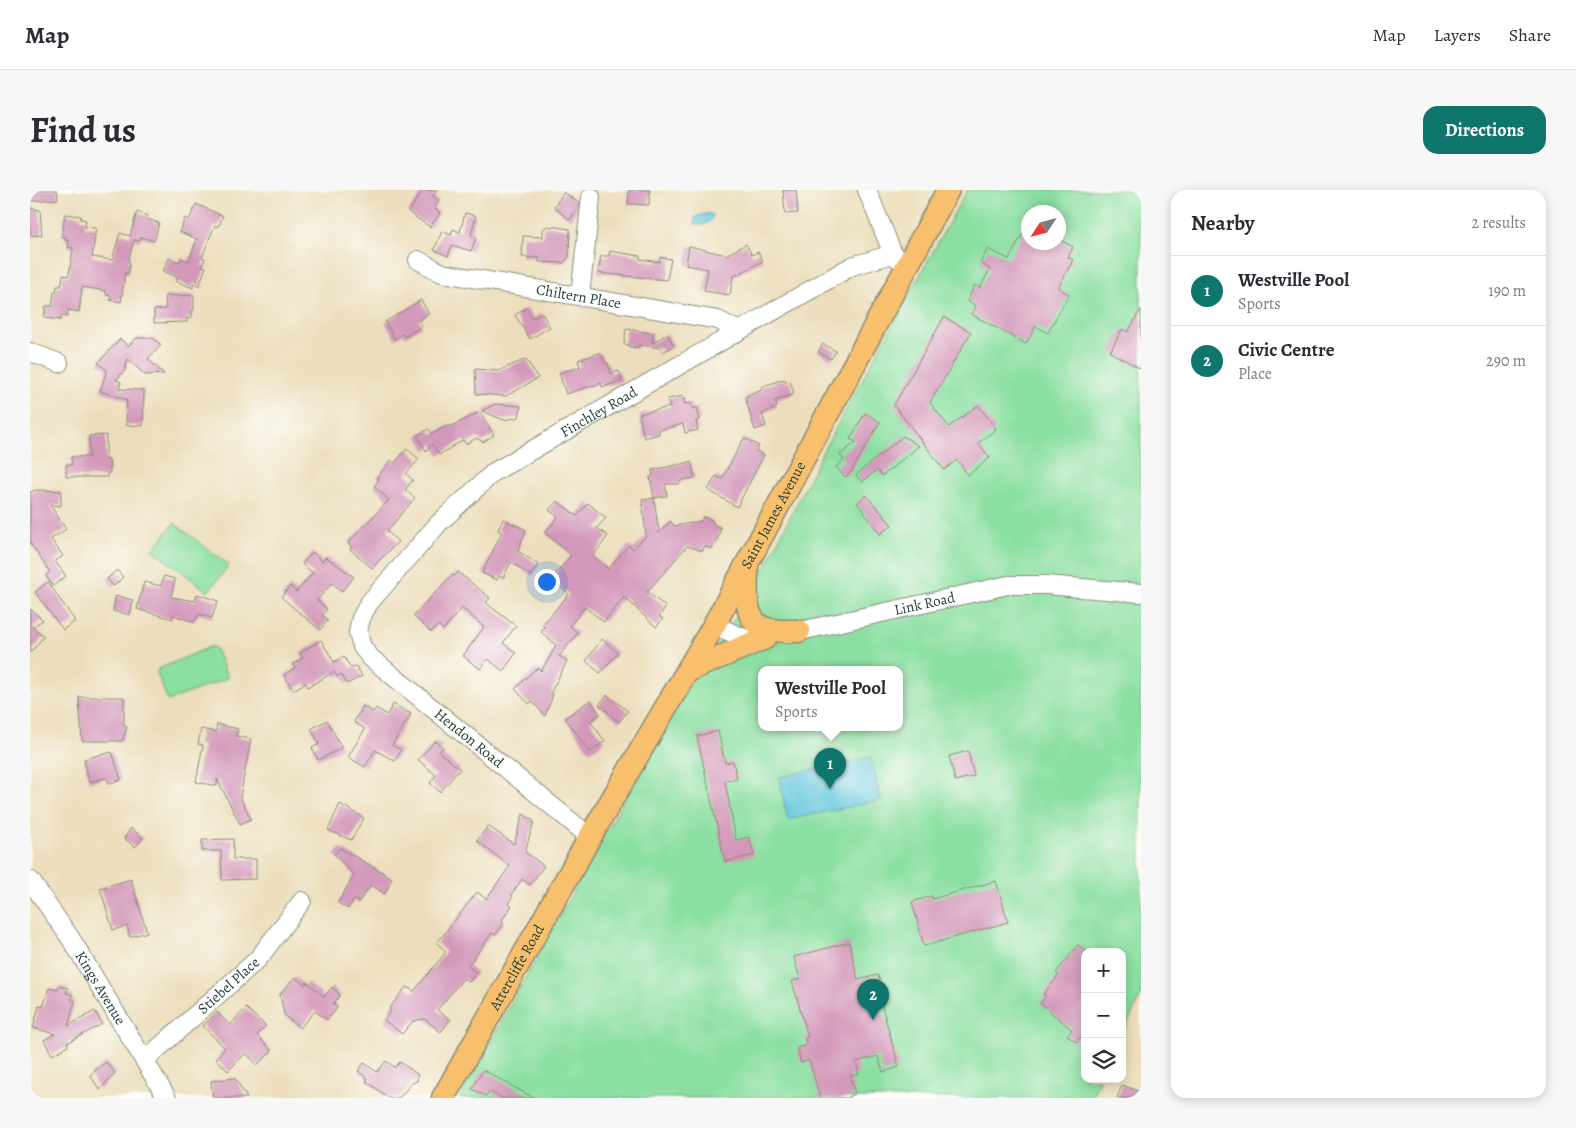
<!DOCTYPE html>
<html lang="en">
<head>
<meta charset="utf-8">
<style>
  :root { --surface:#fff; --page:#f7f7f7; --text:#2b2b33; --muted:#7c7c81; --line:#e1e1e2; --accent:#0f766e }
  body { margin:0; font-family:Alegreya,serif; background:var(--page); color:var(--text) }
  .controls { position:absolute; right:15px; bottom:15px; display:grid; overflow:hidden; border-radius:10px; box-shadow:0 2px 12px #0003 }
  .controls button { width:45px; height:45px; display:grid; place-items:center; padding:0; border:0; border-bottom:1px solid var(--line); background:var(--surface); color:var(--text); font:25px sans-serif }
  .compass { position:absolute; left:991px; top:15px; width:45px; height:45px; border-radius:50%; background:var(--surface); box-shadow:0 2px 12px #0003; rotate:234deg }
  .you { position:absolute; left:516px; top:391px; width:18px; height:18px; margin:-12px; border:4px solid #fff; border-radius:50%; background:#1a73e8; box-shadow:0 0 0 8px #1a73e833 }
  .badge { display:grid; place-items:center; width:32px; height:32px; border-radius:50%; background:var(--accent); color:#fff; font-size:16px; font-weight:700 }
  .pin { position:absolute; translate:-50% -41px; filter:drop-shadow(0 1px 2px #0008) }
  .pin::after { content:''; position:absolute; top:26px; width:18px; height:15px; background:inherit; clip-path:polygon(0 0,100% 0,50% 100%) }
  .popup { position:absolute; left:728px; top:476px; width:145px; height:65px; box-sizing:border-box; display:grid; place-content:center; border-radius:10px; background:var(--surface); filter:drop-shadow(0 1px 4px #0005); font-size:16px; white-space:nowrap; color:var(--muted) }
  .popup b { font-size:19px; color:var(--text) }
  .popup::after { content:''; position:absolute; left:50%; top:100%; margin-left:-10px; border:10px solid transparent; border-top-color:var(--surface) }
  .list { margin:0; padding:0; list-style:none }
  h2 { display:flex; justify-content:space-between; align-items:center; height:65px; margin:0; padding:0 20px; font-size:21px }
  h2 small { font-size:16px; font-weight:400; color:var(--muted) }
  .list li { display:grid; grid-template-columns:32px 1fr auto; gap:15px; align-items:center; box-sizing:border-box; height:70px; padding:0 20px; border-top:1px solid var(--line) }
  .list b { display:block; font-size:19px; white-space:nowrap }
  .list p { margin:0; font-size:16px; white-space:nowrap; color:var(--muted) }
  .list em { font-size:16px; font-style:normal; color:var(--muted) }
  .icon { flex:none; width:28px; height:28px; fill:none; stroke:currentColor; stroke-width:2; stroke-linecap:round; stroke-linejoin:round }
  .map { position:relative; flex:none; width:1111px; height:908px; overflow:hidden; border-radius:15px }
  header { display:flex; align-items:center; gap:30px; box-sizing:border-box; height:70px; padding:0 25px; background:var(--surface); border-bottom:1px solid var(--line) }
  header strong { font-size:24px }
  nav { display:flex; gap:28px; margin-inline-start:auto; font-size:18px }
  .intro { display:flex; align-items:center; justify-content:space-between; box-sizing:border-box; height:120px; padding:0 30px }
  h1 { margin:0; font-size:35px }
  .button { padding:12px 22px; border-radius:15px; background:var(--accent); color:#fff; font-size:18px; font-weight:700 }
  main { display:flex; gap:30px; padding:0 30px }
  aside { flex:1; background:var(--surface); border-radius:15px; box-shadow:0 2px 12px #0003 }
  .map>svg:first-child { display:block }
</style>
</head>
<body>
<header>
<strong>Map</strong>
<nav><a>Map</a><a>Layers</a><a>Share</a></nav>
</header>
<div class="intro"><h1>Find us</h1><a class="button">Directions</a></div>
<main>
<div class="map">
<svg width="1111" height="908" viewBox="0 0 1111 908">
  <rect width="100%" height="100%" fill="#fdfcf7"/>
  <filter id="ink" filterUnits="userSpaceOnUse"><feTurbulence type="fractalNoise" baseFrequency=".02" numOctaves="2"/><feDisplacementMap in="SourceGraphic" scale="10" xChannelSelector="R" yChannelSelector="G"/><feConvolveMatrix kernelMatrix="1 2 1 2 8 2 1 2 1" color-interpolation-filters="sRGB"/></filter>
  <filter id="wash" filterUnits="userSpaceOnUse"><feTurbulence type="fractalNoise" baseFrequency=".0096" numOctaves="4" result="noise"/><feDisplacementMap in="SourceGraphic" scale="20" xChannelSelector="R" yChannelSelector="G"/><feGaussianBlur stdDeviation="1.12" result="paint"/><feColorMatrix in="noise" values="0 0 0 0 0 0 0 0 0 0 0 0 0 0 0 0 0 1.4 0 .05"/><feComposite in="paint" operator="in"/></filter>
  <g filter="url(#wash)">
    <rect width="100%" height="100%" fill="#ecdebc"/>
    <!-- green -->
    <path fill="#8adfa1" stroke="#548e6a" fill-rule="evenodd" d="M937 0H1111V806L1092 844V762H1055V889H1070L1061 908H429L658 494 721 406 792 263ZM998 22H1028V52H998ZM731 480H869V538H731Z
      M144 333 199 375 178 402 123 360Z
      M182 456 186 459 198 488 138 511 127 483 128 479Z"/>
    <!-- water -->
    <path fill="#61c6de" stroke="#408289" d="M678 23 683 25C681 34 672 37 664 34L665 27Z
      M841 567 851 610 758 630 749 587Z"/>
    <g id="blocks">
      <!-- building -->
      <path fill="#d398ba" d="M0 0H27L28 9 0 11Z
        M393 0H407L403 6 409 11 404 18 410 23 400 37 378 22Z
        M599 0H620L619 15 598 14Z
        M753 0H766L768 23 755 24Z
        M534 2 550 14 540 30 524 17Z
        M166 14 193 26 188 37 185 35 172 67 175 68 172 76 176 77 169 96 163 93V98L146 91 147 87 133 81 139 68 149 72 151 68 159 71 167 49 150 42 155 28 159 30Z
        M0 18 10 20 12 45 0 46Z
        M107 22 118 26 117 29 129 33 124 51 111 47 110 51 104 50 98 72H100L98 84 95 83 91 112 80 110 81 106 76 105V101L52 97 49 122 38 120 37 127 31 126V130L14 128 16 116H22L24 102 26 103 27 96H31L33 85 38 86 39 84 43 58 38 57 39 51 35 50 36 47 32 46 35 24 51 26 50 29 56 30 55 37 66 38 62 67 82 70 90 43 100 46Z
        M435 23 446 26 441 45 446 48 441 61 422 55 418 66 404 60 412 41 421 45 423 39 430 42Z
        M998 34V52H1028V49L1043 57 1038 67 1043 70 1028 98 1039 104 1018 143 1006 136 996 154 941 124 946 116 937 111 945 95 950 98 960 79 950 73 958 59 979 69Z
        M518 36 540 39 539 67 533 73 509 72V68L492 67 493 46 513 47V39Z
        M716 54 722 65 728 62 733 71 703 87 700 105 674 101 678 79 656 75 659 56 696 65Z
        M580 61 610 66V69L629 72 630 67 641 69 637 90 568 83 571 66H579Z
        M164 105V120H162V128H157V132L124 133V120L136 119 135 106Z
        M391 110 399 124 389 130 392 136 375 147 373 144 365 149 355 132Z
        M496 118 503 128 512 123 520 137 500 149 485 125Z
        M1111 119V179L1080 162 1092 139 1098 142Z
        M914 127 941 142 900 213 919 237 948 215 966 239 948 253 960 268 938 285 927 270 914 280 864 215Z
        M596 139 623 143 622 153 637 144 644 156 633 162 631 158 609 155 608 158 599 157V155L594 154Z
        M107 148H123L131 155 118 169 134 184 115 185 98 169 95 180 86 190 91 192 89 199 114 200 113 236 96 235 97 210 70 201 77 180 68 173 90 149 98 156Z
        M793 154 806 161 801 169 788 162Z
        M570 163 576 173H578L581 183 589 181 592 191 572 197 571 193 536 204 529 183 550 177 548 170Z
        M496 169 508 188 476 206 446 204 445 179 468 181Z
        M754 189 755 192 760 191 764 204 745 211 747 217 732 224 736 236 725 240 715 207 732 200 731 197Z
        M653 206 655 214 661 213 662 219 667 217 670 230 666 231 668 240 655 243 653 234 629 240V244L614 248 609 224 640 217 638 209Z
        M465 214 491 216 489 227 474 230 452 221Z
        M450 222 464 245 453 252 447 248 436 254 433 250 409 265 402 254 396 261 387 245 399 239 402 244 419 235 420 237Z
        M835 223 850 232 821 282 815 287 806 277 814 270 810 265 826 252 820 249Z
        M76 245V270H79L80 283H77V287H36V275H42L41 267H59V246Z
        M873 246 889 256 852 286 847 280 832 292 826 285Z
        M714 248 729 256 726 261 734 265 707 317 678 300 686 286 692 289Z
        M377 259 389 269 376 284 383 290 375 300 385 308 357 341 368 352 342 378 320 359 322 357 318 353 359 310 344 296 349 290 347 287 361 270 364 273Z
        M661 272 665 288 652 290 649 294H635L637 306 624 308 620 287 623 286 622 280Z
        M6 300 31 301V316L20 315 36 339 21 349 33 366 25 371 36 386 23 396 16 386 20 382 0 353V302Z
        M836 305 862 335 850 344 827 313Z
        M624 308 629 343 640 331 645 336 671 331 673 327 682 330 684 335 691 338 686 353 684 352 682 359 674 356 673 361 657 356 617 402 636 417 629 426 633 429 626 437 594 407 574 432 555 417 540 436 548 443 529 466 537 471 521 502 523 505 515 526 502 511 499 514 485 499 503 481 509 478 511 481 521 465 526 455 511 442 515 437 512 435 539 404 521 390 541 365 515 343 528 327 519 320 527 311 547 326 558 313 576 328 567 338 578 346 563 366 578 379 599 355 603 359 616 346 612 310Z
        M473 329 496 340 488 361 509 375 502 386 481 372 473 388 469 386 467 390 452 383 472 342 468 340Z
        M283 362 292 371 296 367 324 387 312 401 302 393 287 410 297 419 292 425 298 430 290 440 251 407 260 396 266 402 283 383 272 374Z
        M87 380 93 387 84 396 77 389Z
        M428 382 460 408 456 413 486 436 473 453 486 463 473 481 458 469 450 479 433 466 454 437 432 418 413 440 408 435 401 442 383 426 422 385 424 386Z
        M134 386 145 389 141 407 165 411 167 404 188 411 182 428 169 424 164 432 143 425 142 429 107 419 114 392 131 396Z
        M18 392 45 431 33 440 5 402Z
        M86 406 103 410 100 425 83 421Z
        M0 419 13 430 2 437 14 446 0 463Z
        M572 449 588 463 570 483 556 471Z
        M291 450 304 472 314 467 321 478 326 476 332 486 317 494 311 484 307 487 304 482 278 497 275 493 263 500 254 485 265 478 263 474 273 468 270 463Z
        M577 505 598 521 589 532 569 515Z
        M49 507H94V535L97 537 92 551H52Z
        M560 510 570 524 560 531 575 551 560 562 535 528Z
        M363 514 381 524 362 555 371 560 365 571 345 560 335 577 318 567 335 539 324 532 333 516 343 522 346 518 357 525Z
        M297 530 312 558 288 570 282 558 289 554 281 539Z
        M187 534 208 539 206 546 221 549 210 607 221 629 210 634 187 589V596L166 592 173 555 168 554 171 539 186 542Z
        M688 541 695 573 703 571 707 589 695 591 706 650 719 647 724 665 695 672 667 546Z
        M405 551 413 557 409 562 430 579 410 602 400 593 406 585 388 570Z
        M938 561 944 586 925 591 919 566Z
        M82 562 91 590 79 594 77 588 59 592 54 569Z
        M310 614 334 628 321 650 298 640Z
        M493 624 504 631 495 662 514 676 500 695 492 689 481 705 483 706 478 713 482 716 471 731 474 733 465 745 462 743 438 776 447 783 439 792 434 788 407 820 420 830 411 842 395 829 383 831 372 844 354 830 361 821 359 819 376 797 384 801 416 762 407 753 447 702 456 709 480 676 447 651 458 636 484 654Z
        M101 638 113 648 105 657 94 648Z
        M203 649V669H226V689L192 690 191 661H172V650Z
        M310 658 362 688 355 704 341 695 329 712 324 710 318 719 308 713 324 685 304 664Z
        M101 689 117 742 100 747 97 736 83 740 70 698Z
        M966 691 978 732 894 756 882 712 902 706V709Z
        M819 752 828 790 848 785 853 804 849 806 869 877 853 882 848 866 826 872 829 884 820 886 825 904 819 906V908H790L779 870 771 873 767 858 777 855 775 848 778 847 762 791 770 789 764 767Z
        M1048 755 1055 760V841L1046 852 1037 845 1042 840 1010 813 1016 806 1013 805 1029 785 1026 783Z
        M265 787 275 795 277 792 294 807 302 797 310 805 303 814 308 817 297 830 285 821 270 838 254 825 250 804Z
        M29 796 38 798 36 803 43 805 41 810 45 811 38 836 65 821 72 834 37 853 38 856 22 865 14 850 25 844 3 838 9 816 13 817 19 798 27 800Z
        M216 818 236 836 227 845 242 861 227 875 216 863 198 881 186 869 195 858 173 836 187 822 200 835Z
        M356 871 365 877 370 872 388 885 387 891 382 893 369 908H359L336 891 338 889 328 881 334 873 347 882Z
        M76 872 85 883 70 900 60 885Z
        M453 880 504 908H472L459 901 456 906 442 899Z
        M205 888 217 908H183L181 891Z
        M1092 895 1111 902V908H1087Z"/>
    </g>
  </g>
  <g filter="url(#ink)">
    <use href="#blocks" fill-opacity="0" stroke="#868e78" stroke-width="1"/>
    <g fill="none" stroke-linecap="round" stroke-linejoin="round">
      <!-- minor casing -->
      <g stroke="#868e78" stroke-width="20">
        <g id="minor">
          <path d="M837 0 863 64 872 72"/>
          <path id="s1" d="M388 70 412 83 688 130 709 141"/>
          <path d="M550 106 561 7"/>
          <path d="M0 162 29 173"/>
          <path d="M684 435 716 449H732"/>
          <path id="s2" d="M757 444 978 395H1016L1111 403"/>
          <path id="s3" d="M560 647 341 468 332 457 328 442 331 428 339 413 409 333 464 282 822 76 863 64"/>
          <path id="s4" d="M0 690 41 749 137 908"/>
          <path id="s5" d="M115 870 228 769 272 711"/>
        </g>
      </g>
      <!-- major casing -->
      <g stroke="#868e78" stroke-width="25">
        <g id="major">
          <path d="M717 377C717 395 712 430 734 438 745 442 758 441 769 441"/>
          <path d="M657 481 735 448"/>
          <path id="s6" d="M413 908 560 647 684 435 918 0"/>
        </g>
      </g>
      <!-- minor -->
      <use href="#minor" stroke="#fff" stroke-width="18"/>
      <!-- major -->
      <use href="#major" stroke="#f8bf6c" stroke-width="22"/>
    </g>
  </g>
  <g text-anchor="middle" dominant-baseline="central" stroke-width="4" stroke-linejoin="round" paint-order="stroke">
    <!-- street labels -->
    <g font-size="15" fill="#1f3d34" stroke="#fdfcf7">
      <text stroke="none"><textPath href="#s1" startOffset="166">Chiltern Place</textPath></text>
      <text stroke="none"><textPath href="#s3" startOffset="646">Finchley Road</textPath></text>
      <text stroke="none"><textPath href="#s6" startOffset="670">Saint James Avenue</textPath></text>
      <text stroke="none"><textPath href="#s2" startOffset="141">Link Road</textPath></text>
      <text transform="translate(439 548) rotate(39)">Hendon Road</text>
      <text stroke="none"><textPath href="#s6" startOffset="150">Attercliffe Road</textPath></text>
      <text stroke="none"><textPath href="#s5" startOffset="112">Stiebel Place</textPath></text>
      <text stroke="none"><textPath href="#s4" startOffset="129">Kings Avenue</textPath></text>
    </g>
  </g>
</svg>
<div class="controls">
<button>+</button>
<button>−</button>
<button><svg class="icon" aria-label="layers" viewBox="0 0 24 24"><path d="M12 4l9 5-9 5-9-5zM3 14l9 5 9-5"/></svg></button>
</div>
<svg class="compass" viewBox="-18 -18 36 36"><path d="M0-13l5 13h-10z" fill="#e53935"/><path d="M0 13l5-13h-10z" fill="#7c7c81"/></svg>
<div class="you"></div>
<div class="pin badge" style="left:800px;top:599px">1</div>
<div class="popup"><b>Westville Pool</b>Sports</div>
<div class="pin badge" style="left:843px;top:830px">2</div>
</div>
<aside>
<h2>Nearby<small>2 results</small></h2>
<ul class="list">
<li><span class="badge">1</span><div><b>Westville Pool</b><p>Sports</p></div><em>190 m</em></li>
<li><span class="badge">2</span><div><b>Civic Centre</b><p>Place</p></div><em>290 m</em></li>
</ul>
</aside>
</main>
</body>
</html>
